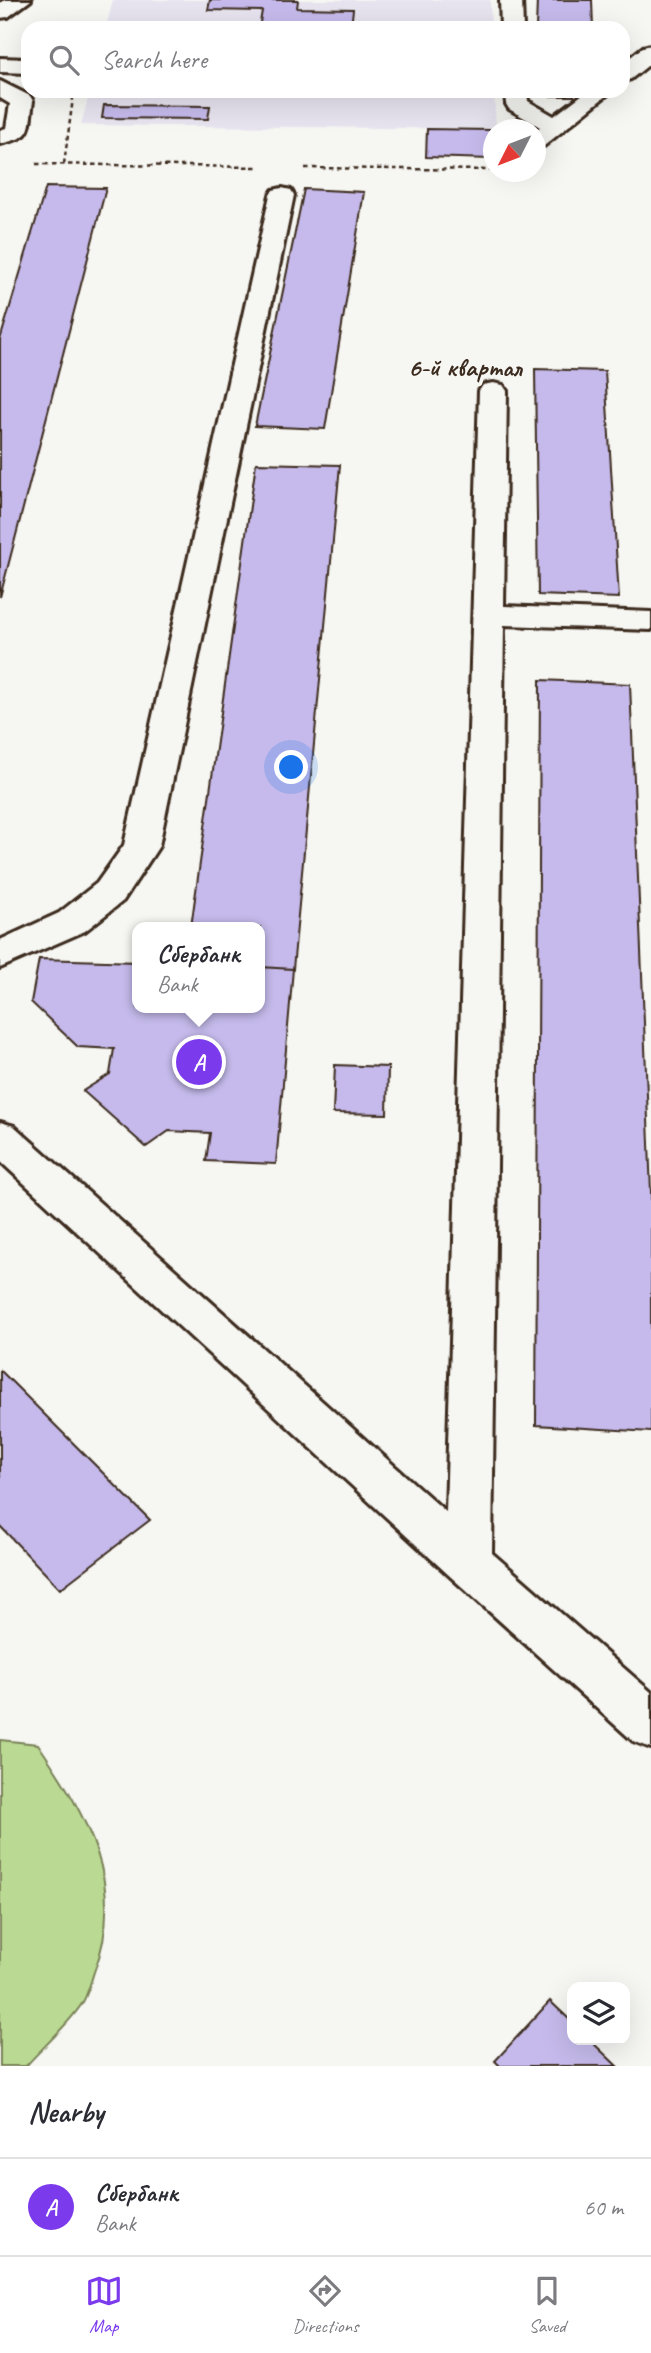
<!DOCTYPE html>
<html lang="en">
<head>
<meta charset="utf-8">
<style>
  :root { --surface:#fff; --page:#f7f7f7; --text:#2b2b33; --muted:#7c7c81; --line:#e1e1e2; --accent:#7c3aed }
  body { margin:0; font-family:Caveat,sans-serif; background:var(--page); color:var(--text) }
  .controls { position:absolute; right:21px; bottom:21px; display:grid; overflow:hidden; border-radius:14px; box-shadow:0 7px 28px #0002 }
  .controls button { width:63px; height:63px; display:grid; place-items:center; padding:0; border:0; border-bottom:2px solid var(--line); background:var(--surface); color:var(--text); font:35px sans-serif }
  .compass { position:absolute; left:483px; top:119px; width:63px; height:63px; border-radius:50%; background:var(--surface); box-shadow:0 7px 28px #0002; rotate:228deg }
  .you { position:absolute; left:292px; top:768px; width:24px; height:24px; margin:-18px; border:5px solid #fff; border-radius:50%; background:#1a73e8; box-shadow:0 0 0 10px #1a73e833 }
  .badge { display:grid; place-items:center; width:46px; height:46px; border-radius:50%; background:var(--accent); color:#fff; font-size:23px; font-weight:700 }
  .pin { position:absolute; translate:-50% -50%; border:4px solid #fff; box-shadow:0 2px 7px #0006 }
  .popup { position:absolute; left:132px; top:922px; width:133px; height:91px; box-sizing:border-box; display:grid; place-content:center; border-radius:14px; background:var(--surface); filter:drop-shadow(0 2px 5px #0005); font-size:23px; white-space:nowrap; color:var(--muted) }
  .popup b { font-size:26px; color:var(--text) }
  .popup::after { content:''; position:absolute; left:50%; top:100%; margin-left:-14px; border:14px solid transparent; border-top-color:var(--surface) }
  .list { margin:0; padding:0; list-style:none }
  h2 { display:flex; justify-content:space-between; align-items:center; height:91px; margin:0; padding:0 28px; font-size:30px }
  h2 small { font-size:23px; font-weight:400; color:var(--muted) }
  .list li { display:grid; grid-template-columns:46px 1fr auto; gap:21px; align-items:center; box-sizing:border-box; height:98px; padding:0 28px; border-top:2px solid var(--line) }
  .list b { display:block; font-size:26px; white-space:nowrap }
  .list p { margin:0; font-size:23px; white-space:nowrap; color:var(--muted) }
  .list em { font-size:23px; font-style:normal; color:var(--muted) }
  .icon { flex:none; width:38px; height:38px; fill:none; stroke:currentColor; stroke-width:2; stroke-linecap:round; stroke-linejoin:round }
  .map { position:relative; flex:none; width:651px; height:2066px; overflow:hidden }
  .search { position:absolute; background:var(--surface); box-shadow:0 7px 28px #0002; left:21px; right:21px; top:21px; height:77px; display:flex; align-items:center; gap:18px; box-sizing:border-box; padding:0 24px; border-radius:21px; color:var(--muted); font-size:26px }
  .sheet { height:189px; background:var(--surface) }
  nav { display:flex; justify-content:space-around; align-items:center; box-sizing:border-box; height:98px; border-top:2px solid var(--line); background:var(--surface); font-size:19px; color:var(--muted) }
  nav a { display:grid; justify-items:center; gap:4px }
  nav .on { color:var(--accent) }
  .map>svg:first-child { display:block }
</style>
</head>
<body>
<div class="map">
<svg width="651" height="2066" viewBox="0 0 651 2066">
  <rect width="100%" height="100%" fill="#f6f6f2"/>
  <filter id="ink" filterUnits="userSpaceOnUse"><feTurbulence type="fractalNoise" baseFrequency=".0143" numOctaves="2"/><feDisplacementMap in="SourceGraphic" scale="14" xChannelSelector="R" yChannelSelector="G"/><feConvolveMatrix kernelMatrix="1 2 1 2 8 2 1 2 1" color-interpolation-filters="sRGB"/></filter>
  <g filter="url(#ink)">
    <!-- built -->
    <path fill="#e7e4f0" d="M113 0H490L491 28H106Z
      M90 91H494L496 129 81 125Z"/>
    <!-- green -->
    <path fill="#bada93" stroke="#7a8258" stroke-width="2" d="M0 1740 38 1744C86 1815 128 1884 94 1972 91 1981 88 1993 83 2002 71 2022 42 2048 26 2066H0Z"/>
    <!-- building -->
    <path fill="#c5baeb" stroke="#3b2a1e" stroke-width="2" d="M210 0H298L297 8 353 9 351 28H259L262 11 208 10Z
      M537 0H592L593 28H536Z
      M540 91H573L574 96H540Z
      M104 105 210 106 208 119 102 118Z
      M427 129 491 130V159L426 157Z
      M46 187 106 188 0 597V340Z
      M304 189 364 192 325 429 255 426Z
      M535 369 605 371 619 598 538 595Z
      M256 463 340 465 293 969 260 967V927H191Z
      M540 680 630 684 651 1192V1432L536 1425Z
      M39 959 138 962V1008H260V967L293 969 276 1164 206 1161 210 1133 169 1131 146 1147 83 1091 110 1074 114 1049 78 1047 31 1002Z
      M335 1065 388 1067 387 1114 333 1113Z
      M0 1370 150 1520 60 1589 0 1526Z
      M550 2001 572 2022V2040H590L617 2066H500L495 2061Z"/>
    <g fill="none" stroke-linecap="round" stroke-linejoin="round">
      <!-- minor casing -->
      <g stroke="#3b2a1e" stroke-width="6">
        <path id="minor" d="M5 0H31L8 17 0 18V3Z
          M500 0H522L523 28H501Z
          M651 45V63L631 79 623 81V63L643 47Z
          M0 58 28 59V73L0 72Z
          M0 81 30 96 33 101C28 133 34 136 0 144V130L6 128 10 104 0 98Z
          M505 91H527L528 101 554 116 587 91H612L544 146 536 148V130L540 127 509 109 506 104Z
          M282 188 291 190 294 195 159 846 123 901 85 931 0 968V940L59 913 97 883 124 845 270 195 273 190Z
          M493 383 503 385 507 391 504 606 651 612V630L504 625 492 1553 651 1692V1748L633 1741 451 1577 0 1161V1122L14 1126 446 1512 479 391 483 385Z"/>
      </g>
      <!-- path -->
      <path stroke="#3b2a1e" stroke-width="2.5" stroke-dasharray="4.5 3.5" stroke-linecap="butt" d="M36 164 258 167
        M64 164 74 91
        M305 168 494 170"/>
      <!-- minor -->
      <use href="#minor" fill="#f6f6f2" fill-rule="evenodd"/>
    </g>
  </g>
  <g text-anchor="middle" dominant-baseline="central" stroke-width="7" stroke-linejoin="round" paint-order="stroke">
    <!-- far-neighbourhood labels -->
    <g font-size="26" font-weight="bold" fill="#3b2a1e" stroke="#f6f6f2">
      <text x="465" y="367">6-й квартал</text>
    </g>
  </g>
</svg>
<div class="controls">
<button><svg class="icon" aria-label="layers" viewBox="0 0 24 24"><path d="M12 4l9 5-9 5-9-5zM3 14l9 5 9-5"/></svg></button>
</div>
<svg class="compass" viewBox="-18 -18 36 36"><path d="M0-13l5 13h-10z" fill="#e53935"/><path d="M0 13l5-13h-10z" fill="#7c7c81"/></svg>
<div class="you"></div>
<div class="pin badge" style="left:199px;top:1062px">A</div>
<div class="popup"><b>Сбербанк</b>Bank</div>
<div class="search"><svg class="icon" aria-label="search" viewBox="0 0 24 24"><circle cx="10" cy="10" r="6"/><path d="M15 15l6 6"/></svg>Search here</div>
</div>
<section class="sheet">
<h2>Nearby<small></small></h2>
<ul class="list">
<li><span class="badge">A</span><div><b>Сбербанк</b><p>Bank</p></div><em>60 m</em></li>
</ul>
</section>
<nav>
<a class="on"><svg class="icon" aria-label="map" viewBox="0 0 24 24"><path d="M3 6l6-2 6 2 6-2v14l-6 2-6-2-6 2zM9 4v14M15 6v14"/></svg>Map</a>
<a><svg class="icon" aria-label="directions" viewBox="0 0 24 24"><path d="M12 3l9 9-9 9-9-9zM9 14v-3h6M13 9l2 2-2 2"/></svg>Directions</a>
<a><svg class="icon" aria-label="saved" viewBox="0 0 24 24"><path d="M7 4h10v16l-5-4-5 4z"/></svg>Saved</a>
</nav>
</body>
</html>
